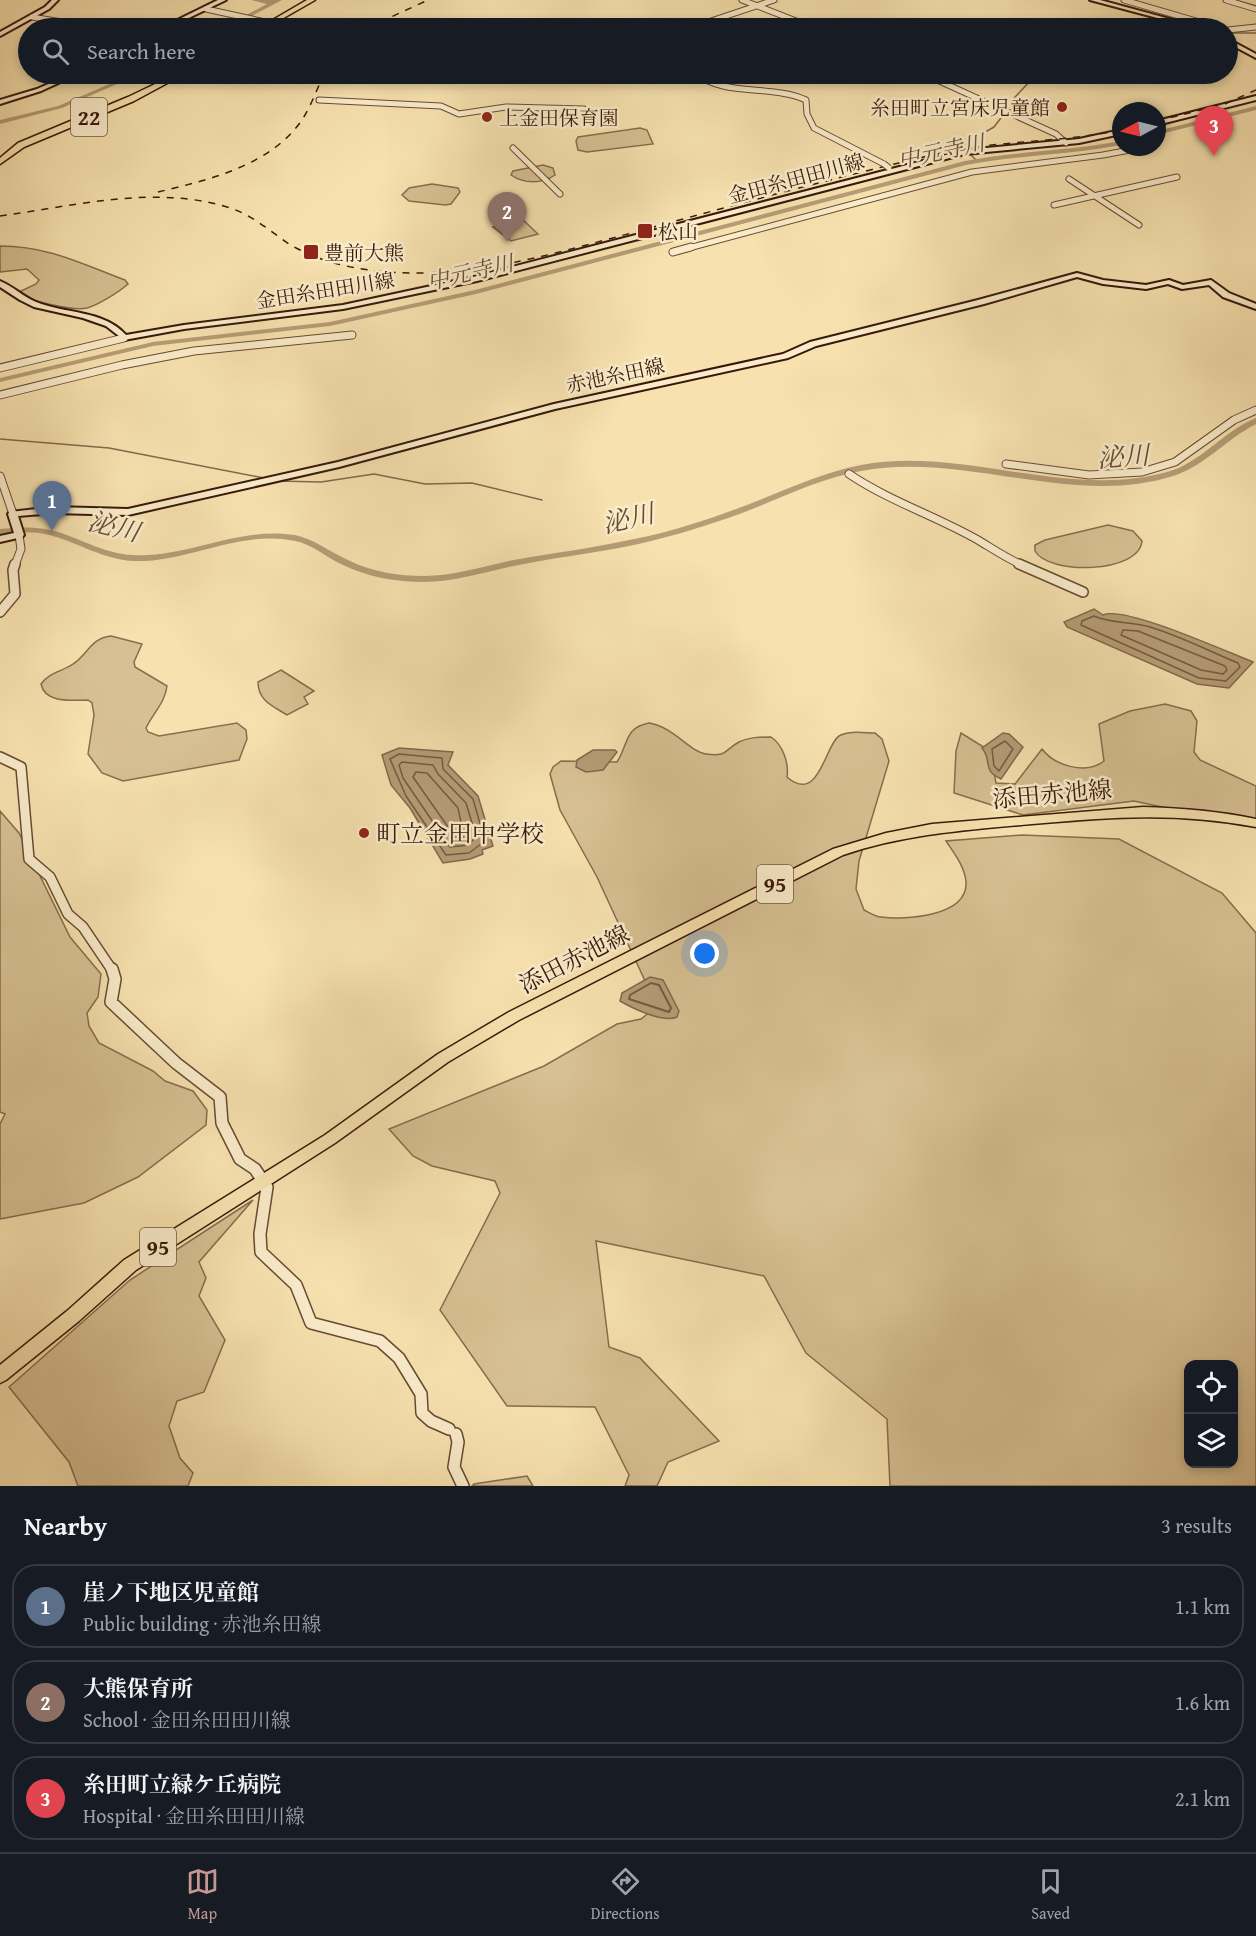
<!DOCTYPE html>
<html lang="en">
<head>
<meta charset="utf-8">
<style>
  :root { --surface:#171b24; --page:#20242c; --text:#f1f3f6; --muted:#9ea1a6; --line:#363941; --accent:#c59692 }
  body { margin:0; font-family:"Gentium Book Plus","Noto Serif JP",serif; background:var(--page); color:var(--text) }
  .controls { position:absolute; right:18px; bottom:18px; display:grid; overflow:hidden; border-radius:12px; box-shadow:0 3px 9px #0003 }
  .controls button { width:54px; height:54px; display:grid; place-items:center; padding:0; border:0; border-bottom:2px solid var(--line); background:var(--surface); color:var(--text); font:30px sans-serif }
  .compass { position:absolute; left:1112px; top:102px; width:54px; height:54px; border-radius:50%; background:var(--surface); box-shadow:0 3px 9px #0003; rotate:263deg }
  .you { position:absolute; left:705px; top:954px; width:21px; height:21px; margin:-15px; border:4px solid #fff; border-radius:50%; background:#1a73e8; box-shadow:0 0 0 9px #1a73e833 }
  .badge { display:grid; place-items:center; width:39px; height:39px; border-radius:50%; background:var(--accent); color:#fff; font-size:20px; font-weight:700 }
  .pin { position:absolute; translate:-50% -50px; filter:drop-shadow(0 2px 3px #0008) }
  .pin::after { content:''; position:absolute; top:32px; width:21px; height:18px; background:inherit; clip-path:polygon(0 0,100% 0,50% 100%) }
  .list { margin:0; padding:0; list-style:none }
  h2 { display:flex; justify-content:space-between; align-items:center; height:78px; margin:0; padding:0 24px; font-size:26px }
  h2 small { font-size:20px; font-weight:400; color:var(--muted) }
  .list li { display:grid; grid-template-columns:39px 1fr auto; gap:18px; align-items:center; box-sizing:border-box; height:84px; margin:0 12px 12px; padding:0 12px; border:2px solid var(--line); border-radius:24px }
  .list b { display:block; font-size:22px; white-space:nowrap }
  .list p { margin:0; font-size:20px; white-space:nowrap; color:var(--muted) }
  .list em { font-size:20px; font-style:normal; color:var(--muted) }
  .icon { flex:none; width:33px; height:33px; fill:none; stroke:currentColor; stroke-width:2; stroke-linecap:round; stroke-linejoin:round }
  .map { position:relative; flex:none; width:1256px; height:1486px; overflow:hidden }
  .search { position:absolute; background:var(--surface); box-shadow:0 3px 9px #0003; left:18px; right:18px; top:18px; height:66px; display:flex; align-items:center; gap:15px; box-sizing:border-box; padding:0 21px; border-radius:33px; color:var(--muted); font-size:22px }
  .sheet { height:366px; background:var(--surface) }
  nav { display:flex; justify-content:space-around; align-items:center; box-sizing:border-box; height:84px; border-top:2px solid var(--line); background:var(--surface); font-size:16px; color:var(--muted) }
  nav a { display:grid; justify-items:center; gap:3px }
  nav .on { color:var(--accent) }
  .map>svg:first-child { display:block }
</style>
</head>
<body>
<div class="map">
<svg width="1256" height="1486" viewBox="0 0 1256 1486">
  <rect width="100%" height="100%" fill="#f7e2af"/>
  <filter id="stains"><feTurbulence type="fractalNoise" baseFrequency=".00333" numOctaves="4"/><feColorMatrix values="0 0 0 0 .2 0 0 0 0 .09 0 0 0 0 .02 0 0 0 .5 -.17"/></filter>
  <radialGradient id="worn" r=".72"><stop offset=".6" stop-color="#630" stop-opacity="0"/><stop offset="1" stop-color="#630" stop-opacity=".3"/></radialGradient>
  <!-- green -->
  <path fill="#d7c093" stroke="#886c4e" stroke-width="1.5" fill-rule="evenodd" d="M640 128 647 130 653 144 587 152 578 150 576 141 578 137Z
    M543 165 553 168 555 175C542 184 524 184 511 175L513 171Z
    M432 184 458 188 460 192 451 204 445 205 409 201 402 195 409 188Z
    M520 217 538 234 511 241 493 227 503 225 501 222Z
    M0 246C48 246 82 264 125 280L128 284C119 292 98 305 87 308 73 311 26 301 19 292L36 284 39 280 27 269 0 272Z
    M1108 525 1133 531 1142 541C1139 574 1048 575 1035 551V545L1045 540Z
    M111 636 142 644 134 662 135 667 167 686C165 703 153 713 146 728L148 732 159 736 237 723 246 730 247 739 239 760 123 781 102 773 88 754 94 715 92 703 88 700C73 700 45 704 41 684 48 673 63 671 73 664 88 654 91 638 111 636Z
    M281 670 314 691 304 697 308 704 287 715C273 706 258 701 258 682Z
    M1165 704 1191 711 1197 721 1194 752 1200 760 1256 786V827L1134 801 1023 815 954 793 956 751 961 733 990 751 996 783 1015 784 1042 749C1055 766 1086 775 1104 761L1099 724 1130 711Z
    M649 723C674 727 690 752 706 754 728 757 724 750 739 742 749 737 761 737 771 737 783 745 789 763 787 777 819 805 825 745 839 736 848 730 865 733 875 733L882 739 889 761 859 861 856 889 864 910C870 913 876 917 881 917 904 920 968 917 966 882 965 867 954 853 946 841L1022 835 1119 839 1222 893 1256 933V1486H890L887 1419 806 1353 764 1276 596 1241 609 1347 640 1358 719 1441 668 1462 657 1486H625L629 1475 595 1407 507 1406 440 1310 500 1193 495 1181 432 1166 413 1156 389 1129 544 1066 617 1024 641 1019 650 1012 646 983 597 877 560 810 550 774 553 767 561 761 617 762C629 743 624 728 649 723ZM1188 1364H1234V1464H1188Z
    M0 811 19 833 70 937 101 974 98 997 87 1013 89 1026 99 1043 153 1071 165 1081 193 1091 207 1110 206 1125 138 1177 84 1203 0 1219V1124L5 1114 0 1112Z
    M253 1200 199 1262 206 1278 199 1296 225 1340 204 1392 177 1401 169 1426 180 1458 193 1473 188 1486H78L69 1462 9 1387 130 1280Z
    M527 1476 533 1486H472L474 1484Z"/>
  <!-- water -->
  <path fill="#b69d77" stroke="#84684b" stroke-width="1.5" d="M490 20 506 22V28H447L453 21Z
    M1094 609 1103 615C1124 605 1227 652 1253 662L1229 688 1197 684 1067 627 1064 622Z
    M1003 733 1009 734 1023 747 1001 779C981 770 993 761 982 748Z
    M399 748 453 752 448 765 478 796 493 846 482 850 483 854 470 859 443 863 410 808 391 785 382 755Z
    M593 750H615L617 752 603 770 586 772 576 767 577 760Z
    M650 977 663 980 679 1011 677 1017C663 1023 634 1009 620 1001L622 993Z"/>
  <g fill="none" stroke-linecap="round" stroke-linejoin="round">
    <!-- shore-far1 -->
    <path stroke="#775a40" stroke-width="1.5" d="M1094 616C1109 623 1132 622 1150 627 1180 636 1209 651 1238 663L1240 667 1226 681 1199 678 1081 625 1082 621Z
      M1123 630 1138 631 1225 666 1227 670 1223 674 1201 670 1121 635Z
      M1005 741 1013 749 999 771 994 766 992 749Z
      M399 754 442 758 443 769 473 799 485 841 469 853 446 855 406 796 390 759Z
      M402 762 433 765 438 774 466 803 476 836 469 845 450 847 403 778 399 765Z
      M416 772 427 773 458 808 464 837H455L413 777Z"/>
    <!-- shore -->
    <path stroke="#775a40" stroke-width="2" d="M651 983 659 985 671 1008 669 1012 629 999 630 995Z"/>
    <!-- stream -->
    <path stroke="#84684b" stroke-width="1.5" d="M1193 28H1210
      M1228 33H1256
      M1004 109 1031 80 1045 74
      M965 150 963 146 966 143 994 127 1004 114
      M969 153 976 160
      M0 439 109 448 264 478
      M277 481 321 482 374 474 425 484 472 483 542 500"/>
    <!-- river -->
    <path fill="#b69d77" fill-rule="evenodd" d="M251 0H282L229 28H222L267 4Z
      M133 74H140L62 108 0 124V120L58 106Z
      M1256 106V110L1157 135V131Z
      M1121 141V145C1070 155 1017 155 966 165L476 294 330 326 153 346 0 382V378L153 342 330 322 475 290 965 161C1017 151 1069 151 1121 141Z
      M1256 418V424C1226 439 1205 466 1173 476 1072 508 964 451 861 471 816 479 774 502 731 517 696 529 660 540 624 547 588 554 551 558 514 566 484 572 455 582 424 582 396 582 367 577 341 564 326 557 312 544 295 541 240 529 187 563 133 561 99 559 72 538 39 533 26 531 13 533 0 535V529C20 527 38 526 58 532 83 540 106 554 133 555 188 558 239 526 295 535 314 539 330 552 348 560 372 572 398 576 424 576 455 576 484 566 514 560 551 553 588 549 624 541 658 535 692 525 725 513 770 498 814 474 861 465 963 446 1066 500 1167 472 1201 463 1223 431 1256 418Z"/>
    <!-- tertiary-far3 casing -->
    <g stroke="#684a32" stroke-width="7">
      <path id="tertiary-far3" d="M742 0 814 28
        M1124 0 1220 28
        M1226 0 1256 9
        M206 9 293 28
        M32 17 97 28
        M690 28 774 0
        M1228 30 1256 27
        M697 74C721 96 775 85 806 100L807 114 814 128 884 164
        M924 74 1056 134 1066 143
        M319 100 441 106 459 114 506 107 584 109
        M513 148 560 194
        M1069 179 1139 225
        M1054 205 1177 177
        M685 249 972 172 1103 155 1146 147"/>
    </g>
    <!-- tertiary-far2 casing -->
    <g stroke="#684a32" stroke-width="9">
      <path id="tertiary-far2" d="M673 252 691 247
        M0 368 124 338
        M0 395 122 365 194 351 352 335
        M1006 464 1089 475 1142 472 1175 462 1234 420 1256 410
        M849 474C889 501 936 516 978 540 993 549 1006 558 1022 565
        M0 476 13 514
        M15 565 21 549 19 535"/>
    </g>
    <!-- tertiary-far1 casing -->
    <g stroke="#684a32" stroke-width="12">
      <path id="tertiary-far1" d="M1019 564 1083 592
        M0 612 15 594 13 570 15 564
        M0 757 21 767 29 859 50 877 68 914 83 927 112 970"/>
    </g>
    <!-- tertiary casing -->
    <g stroke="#684a32" stroke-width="14">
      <path id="tertiary" d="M112 969 115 979 111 1002 176 1063 220 1097 222 1123 240 1159 255 1169 267 1187 260 1234 261 1252 296 1285 311 1323 380 1341 399 1358 421 1394 422 1413 431 1421 449 1429
        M456 1434 458 1442 454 1467 463 1486"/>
    </g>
    <!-- secondary casing -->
    <g stroke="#381809" stroke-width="4">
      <path id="secondary" d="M52 0H58L49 9 0 36V32L45 7Z
        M218 0H226L168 28H161Z
        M1090 0H1100L1203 28H1195Z
        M1228 39 1256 54V58L1228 43Z
        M71 74H78L41 91 0 104V100L37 89Z
        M1256 96V100L1157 125V121Z
        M1121 130V134L1079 143 965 154 477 281 343 309 184 329 124 340 106 326 83 318 34 307 20 300 0 287V281C13 286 23 297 36 302 65 314 104 310 126 335L184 325 343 305 473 277 965 150 1079 139Z
        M1077 273 1103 280 1146 285 1169 280 1183 285 1211 280 1229 293 1256 304V309L1223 297 1209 285 1182 289 1168 284 1146 289 1103 284 1077 277 984 304 816 346 788 358 555 409 339 467 128 515 54 513 18 516 24 535 22 537 0 542V536L14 533 8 514 10 512 54 507 128 509 338 462 554 404 783 354 810 342 978 300Z"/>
    </g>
    <!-- primary casing -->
    <g stroke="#381809" stroke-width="3">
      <path id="primary" d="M307 0H315L266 28H259Z
        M176 74H184L134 101 24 147 0 164V158L18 143 128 97Z
        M1143 807C1181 808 1218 811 1256 819V827C1176 812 1112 817 1032 824 967 830 905 834 843 855L519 1020 448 1062 335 1143 136 1270 79 1321 6 1380 0 1383V1365L67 1311 124 1260 325 1135 438 1054 509 1012 833 849 886 833 932 824Z"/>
    </g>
    <!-- tertiary-far3 -->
    <use href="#tertiary-far3" stroke="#faeccb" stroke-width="5"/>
    <!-- tertiary-far2 -->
    <use href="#tertiary-far2" stroke="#faeccb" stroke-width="7"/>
    <!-- tertiary-far1 -->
    <use href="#tertiary-far1" stroke="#faeccb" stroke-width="9"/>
    <!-- tertiary -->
    <use href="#tertiary" stroke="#faeccb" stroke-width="11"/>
    <!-- secondary -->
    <use href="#secondary" fill="#faeccb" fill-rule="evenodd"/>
    <!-- primary -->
    <use href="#primary" fill="#f7e2af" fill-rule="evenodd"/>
    <!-- rail -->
    <path stroke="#381809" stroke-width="1.5" stroke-dasharray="7 7" stroke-linecap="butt" d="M367 28 428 0
      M1157 121 1225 104 1256 90
      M158 192C208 180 270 166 302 120 311 106 317 89 324 74
      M0 216C74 206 156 184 230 208 252 215 270 231 289 244 328 267 374 273 418 273 494 273 566 250 639 231 738 204 837 177 937 154 997 140 1060 143 1121 130"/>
    <!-- tertiary-bridge casing -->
    <g stroke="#684a32" stroke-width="7" stroke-linecap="butt">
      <path id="tertiary-bridge" d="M884 164 889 168"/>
    </g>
    <!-- tertiary-bridge -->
    <use href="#tertiary-bridge" stroke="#faeccb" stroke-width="5"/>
  </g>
  <!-- markers -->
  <g fill="#8f2418" stroke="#faeccb" stroke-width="2">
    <circle cx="1062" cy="107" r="6"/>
    <circle cx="487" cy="117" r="6"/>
    <rect x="637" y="223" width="16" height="16" rx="3"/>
    <rect x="303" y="244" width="16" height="16" rx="3"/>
    <circle cx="364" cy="833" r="6"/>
  </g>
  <g text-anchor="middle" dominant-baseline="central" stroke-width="5" stroke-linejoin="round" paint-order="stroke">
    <!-- far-poi labels -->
    <g font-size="20" fill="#381809" stroke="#faeccb" text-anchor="start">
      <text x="1050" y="107" text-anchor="end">糸田町立宮床児童館</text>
      <text x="499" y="117">上金田保育園</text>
      <text x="658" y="231">松山</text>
      <text x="324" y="252">豊前大熊</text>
    </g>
    <!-- far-street labels -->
    <g font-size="20" fill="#381809" stroke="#faeccb">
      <text transform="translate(796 178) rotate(-15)">金田糸田田川線</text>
      <text transform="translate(325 290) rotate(-9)">金田糸田田川線</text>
      <text transform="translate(615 375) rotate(-12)">赤池糸田線</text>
    </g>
    <!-- shield labels -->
    <g fill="#faeccb" stroke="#725843" stroke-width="1.5">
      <rect x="71" y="98" width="36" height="38" rx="4.5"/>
      <rect x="757" y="865" width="36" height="38" rx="4.5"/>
      <rect x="140" y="1228" width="36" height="38" rx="4.5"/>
    </g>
    <g font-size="22" font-weight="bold" fill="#381809">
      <text x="89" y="117">22</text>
      <text x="775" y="884">95</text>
      <text x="158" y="1247">95</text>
    </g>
    <!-- far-water labels -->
    <g font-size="22" font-style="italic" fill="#6a4d35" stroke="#faeccb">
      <text transform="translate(941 151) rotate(-12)">中元寺川</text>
      <text transform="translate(470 272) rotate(-13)">中元寺川</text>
    </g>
    <!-- street labels -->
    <g font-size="24" fill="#381809" stroke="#faeccb">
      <text transform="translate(1052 794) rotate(-5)">添田赤池線</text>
      <text transform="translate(574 959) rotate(-27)">添田赤池線</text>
    </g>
    <!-- poi labels -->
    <g font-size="24" fill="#381809" stroke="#faeccb" text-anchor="start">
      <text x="376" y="833">町立金田中学校</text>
    </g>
    <!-- water labels -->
    <g font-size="26" font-style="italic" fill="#6a4d35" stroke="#faeccb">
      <text transform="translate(1123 456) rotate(-4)">泌川</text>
      <text transform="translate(628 518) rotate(-13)">泌川</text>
      <text transform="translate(114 526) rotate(14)">泌川</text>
    </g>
  </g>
  <rect width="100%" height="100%" filter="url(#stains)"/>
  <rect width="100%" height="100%" fill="url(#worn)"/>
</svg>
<div class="controls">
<button><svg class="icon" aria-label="locate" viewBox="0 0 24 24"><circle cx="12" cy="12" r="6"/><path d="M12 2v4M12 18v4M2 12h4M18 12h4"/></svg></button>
<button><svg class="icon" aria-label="layers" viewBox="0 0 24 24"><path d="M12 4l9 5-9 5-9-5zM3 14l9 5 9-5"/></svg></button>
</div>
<svg class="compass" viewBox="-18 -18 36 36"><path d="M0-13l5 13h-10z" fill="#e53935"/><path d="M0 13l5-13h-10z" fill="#9ea1a6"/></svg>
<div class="you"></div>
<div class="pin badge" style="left:52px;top:531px;background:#5c6f8a">1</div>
<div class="pin badge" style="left:507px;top:242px;background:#8d6e63">2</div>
<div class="pin badge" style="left:1214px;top:156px;background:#e0444e">3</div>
<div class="search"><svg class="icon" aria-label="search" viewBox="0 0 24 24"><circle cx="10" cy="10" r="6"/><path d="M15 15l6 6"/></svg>Search here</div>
</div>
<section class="sheet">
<h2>Nearby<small>3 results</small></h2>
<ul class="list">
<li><span class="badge" style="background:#5c6f8a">1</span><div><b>崖ノ下地区児童館</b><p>Public building · 赤池糸田線</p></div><em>1.1 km</em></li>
<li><span class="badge" style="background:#8d6e63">2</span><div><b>大熊保育所</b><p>School · 金田糸田田川線</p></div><em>1.6 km</em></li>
<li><span class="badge" style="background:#e0444e">3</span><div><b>糸田町立緑ケ丘病院</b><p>Hospital · 金田糸田田川線</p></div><em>2.1 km</em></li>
</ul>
</section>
<nav>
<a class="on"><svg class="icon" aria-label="map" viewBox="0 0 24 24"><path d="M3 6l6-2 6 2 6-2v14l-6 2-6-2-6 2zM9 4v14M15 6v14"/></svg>Map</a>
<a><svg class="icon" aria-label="directions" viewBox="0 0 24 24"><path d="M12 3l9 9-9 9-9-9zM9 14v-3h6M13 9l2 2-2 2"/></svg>Directions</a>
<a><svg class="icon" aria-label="saved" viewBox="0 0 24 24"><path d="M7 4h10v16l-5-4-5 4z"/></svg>Saved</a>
</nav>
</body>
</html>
